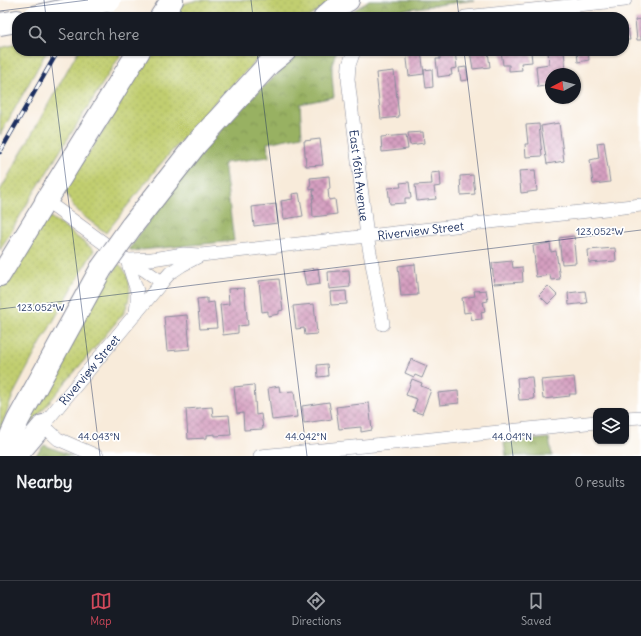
<!DOCTYPE html>
<html lang="en">
<head>
<meta charset="utf-8">
<style>
  :root { --surface:#171b24; --page:#20242c; --text:#f1f3f6; --muted:#9ea1a6; --line:#363941; --accent:#d1495b }
  body { margin:0; font-family:Delius,sans-serif; background:var(--page); color:var(--text) }
  .controls { position:absolute; right:12px; bottom:12px; display:grid; overflow:hidden; border-radius:8px; box-shadow:0 1px 3px #0004 }
  .controls button { width:36px; height:36px; display:grid; place-items:center; padding:0; border:0; border-bottom:1px solid var(--line); background:var(--surface); color:var(--text); font:20px sans-serif }
  .compass { position:absolute; left:545px; top:68px; width:36px; height:36px; border-radius:50%; background:var(--surface); box-shadow:0 1px 3px #0004; rotate:263deg }
  .list { margin:0; padding:0; list-style:none }
  h2 { display:flex; justify-content:space-between; align-items:center; height:52px; margin:0; padding:0 16px; font-size:17px }
  h2 small { font-size:13px; font-weight:400; color:var(--muted) }
  .icon { flex:none; width:22px; height:22px; fill:none; stroke:currentColor; stroke-width:2; stroke-linecap:round; stroke-linejoin:round }
  .map { position:relative; flex:none; width:641px; height:456px; overflow:hidden }
  .search { position:absolute; background:var(--surface); box-shadow:0 1px 3px #0004; left:12px; right:12px; top:12px; height:44px; display:flex; align-items:center; gap:10px; box-sizing:border-box; padding:0 14px; border-radius:16px; color:var(--muted); font-size:15px }
  .sheet { height:124px; background:var(--surface) }
  nav { display:flex; justify-content:space-around; align-items:center; box-sizing:border-box; height:56px; border-top:1px solid var(--line); background:var(--surface); font-size:11px; color:var(--muted) }
  nav a { display:grid; justify-items:center; gap:2px }
  nav .on { color:var(--accent) }
  .map>svg:first-child { display:block }
</style>
</head>
<body>
<div class="map">
<svg width="641" height="456" viewBox="0 0 641 456">
  <defs>
    <pattern id="grass-dots" width="8" height="8" patternUnits="userSpaceOnUse"><rect width="8" height="8" fill="#c1ce70"/><path d="M2 2h.1M6 6h.1" fill="none" stroke="#a5b163" stroke-width="1.8" stroke-linecap="round"/></pattern>
    <pattern id="forest-crowns" width="20" height="18" patternUnits="userSpaceOnUse"><rect width="20" height="18" fill="#98b162"/><path d="M2 6a3 3 0 1 1 6 0M12 15a3 3 0 1 1 6 0" fill="none" stroke="#7b9054"/></pattern>
    <pattern id="building-cross-hatch" width="8" height="8" patternUnits="userSpaceOnUse"><rect width="8" height="8" fill="#d59fc0"/><path d="M0 0l8 8M0 8l8-8" fill="none" stroke="#ac829f"/></pattern>
  </defs>
  <rect width="100%" height="100%" fill="#fff"/>
  <filter id="ink" filterUnits="userSpaceOnUse"><feTurbulence type="fractalNoise" baseFrequency=".025" numOctaves="2"/><feDisplacementMap in="SourceGraphic" scale="8" xChannelSelector="R" yChannelSelector="G"/><feConvolveMatrix kernelMatrix="1 2 1 2 8 2 1 2 1" color-interpolation-filters="sRGB"/></filter>
  <filter id="wash" filterUnits="userSpaceOnUse"><feTurbulence type="fractalNoise" baseFrequency=".012" numOctaves="4" result="noise"/><feDisplacementMap in="SourceGraphic" scale="16" xChannelSelector="R" yChannelSelector="G"/><feGaussianBlur stdDeviation="0.9" result="paint"/><feColorMatrix in="noise" values="0 0 0 0 0 0 0 0 0 0 0 0 0 0 0 0 0 1.4 0 .05"/><feComposite in="paint" operator="in"/></filter>
  <g filter="url(#wash)">
    <rect width="100%" height="100%" fill="#f8ebda"/>
    <!-- grass -->
    <path fill="url(#grass-dots)" stroke="#6e7e67" d="M197 0H332L309 17H169L176 6Z
      M17 44V51H47L0 135V48Z
      M78 51H123L30 199 0 250V191Z
      M147 51H266L216 101 157 168 106 233C91 221 67 208 66 187L119 107 128 86Z
      M49 216 94 250 39 346 13 395 0 431V288L44 218Z
      M119 264C133 277 132 298 123 314L40 413 30 425 27 427 25 425 97 294Z"/>
    <!-- forest -->
    <path fill="url(#forest-crowns)" stroke="#5a7060" d="M369 0H474L386 12 363 17H344Z
      M302 51H336L332 65V76L334 97 300 104 302 136 267 143 269 157 224 163 234 241 141 250 134 251 129 249C151 218 172 188 196 159 226 122 260 90 294 58Z
      M549 438 552 456H506L504 443Z
      M44 445 73 456H35Z"/>
    <g id="blocks">
      <!-- building -->
      <path fill="url(#building-cross-hatch)" d="M641 19V40H637L635 20Z
        M628 29 630 40H624V30Z
        M406 51H421L424 74 409 76Z
        M440 51H455L457 68 451 69 452 75 438 77 436 59H440Z
        M470 51H488L490 67 473 69Z
        M501 51H531L532 62 521 63 522 70 509 71V65H503Z
        M548 51H564L566 71 551 73V85L538 87 536 66 549 64Z
        M577 51H588L589 60 578 62Z
        M466 67 468 80 461 81 459 68Z
        M432 69 433 87 426 88 424 70Z
        M394 71 399 117 381 119 376 73Z
        M559 123 564 161 547 164 541 126Z
        M539 124 542 156 526 157 525 144H528L526 125Z
        M423 132 424 143 410 145 408 133Z
        M406 135 408 149 382 152 381 137Z
        M320 139 323 165 306 166 304 141Z
        M604 142 610 182 593 184 590 160 599 158 597 143Z
        M535 170 537 191 521 193 519 171Z
        M440 172 441 186 434 187 436 199 417 201 415 185 432 184 431 173Z
        M473 175 475 194 461 195 460 176Z
        M329 176 330 189H328L329 200 335 199 337 214 313 217 312 202H313L312 198H314L313 191H314V189L310 190V185H311L310 178Z
        M409 182 411 198H405V203L390 204 388 188 401 187 400 183Z
        M299 193 303 216 284 219 281 201 293 199 292 194Z
        M276 204 278 223 254 226 252 207Z
        M574 236 575 244H574L576 263 562 264 559 238Z
        M550 243 551 252 556 251 560 279 551 280 550 275 536 277 534 262H535L533 246Z
        M615 248 616 261 589 263 588 250Z
        M512 261 513 268 522 267 523 282 494 284 492 263Z
        M415 264 418 295 401 296 398 266Z
        M318 268 320 284 306 286 303 270Z
        M349 270 350 287 329 289 328 272Z
        M279 279 283 310 279 311V314L268 316V311L262 312 259 281Z
        M548 286 557 295 548 304 539 295Z
        M244 288 248 325 238 326V333L223 335 220 305 229 304 228 289Z
        M486 290 488 301 483 302 485 311 481 312 482 319 472 320 470 312 464 313 462 298 475 296 474 291Z
        M346 291 347 304 331 305 330 292Z
        M585 291 587 303 569 305 568 293Z
        M207 298V303L214 302 217 328 200 329 197 299Z
        M314 304 317 334 305 335 304 328 296 329 293 306Z
        M187 315 190 349 167 351 164 317Z
        M411 359 427 366 422 378 415 375 414 377 405 373Z
        M327 364 328 376 318 377 317 365Z
        M532 377 534 399 519 400 517 378Z
        M574 377 576 394H569L570 396 543 399 541 380Z
        M412 379 422 383 421 386 431 390 422 414 413 411 417 399 406 395Z
        M254 385 256 415 261 414 263 429 244 430 243 413 237 414 234 387Z
        M279 386 280 392 294 391 297 417 272 420 268 388Z
        M458 391 459 403 440 405 438 393Z
        M329 402 332 419 304 423 302 406Z
        M369 403 372 430 361 432V427L339 429 336 407Z
        M212 407 213 416 229 415 231 435 215 436V434L207 435V438L188 439 186 409Z"/>
    </g>
  </g>
  <g filter="url(#ink)">
    <use href="#blocks" fill-opacity="0" stroke="#8a8d9c" stroke-width="1"/>
    <g fill="none" stroke-linecap="round" stroke-linejoin="round">
      <!-- minor casing -->
      <g stroke="#8a8d9c" stroke-width="14">
        <g id="minor">
          <path d="M465 17 625 0"/>
          <path id="s1" d="M354 51 349 65 348 79 367 236 383 324"/>
          <path d="M46 201 127 260 143 269 162 282"/>
          <path d="M127 260 137 291V303L136 314"/>
          <path d="M129 260 152 259 184 254 199 255"/>
          <path d="M626 418 641 417"/>
          <path id="s2" d="M97 456 58 439 43 425 162 282 170 273 182 265 201 255 641 205"/>
          <path d="M260 456 374 445 596 422"/>
        </g>
      </g>
      <!-- primary casing -->
      <g stroke="#8a8d9c" stroke-width="22">
        <path id="primary" d="M0 276 46 201
          M17 456 43 425"/>
      </g>
      <!-- motorway casing -->
      <g stroke="#8a8d9c" stroke-width="24">
        <path id="motorway" d="M161 17 172 0
          M325 17 336 7 348 0
          M0 24 17 21
          M46 201 139 51
          M131 227 197 143 269 64 285 51
          M2 456 18 420 101 269"/>
      </g>
      <!-- minor -->
      <use href="#minor" stroke="#fff" stroke-width="13"/>
      <!-- primary -->
      <use href="#primary" stroke="#fff" stroke-width="20"/>
      <!-- motorway -->
      <use href="#motorway" stroke="#fff" stroke-width="22"/>
      <!-- rail casing -->
      <g stroke="#1b2f5e" stroke-width="4.5">
        <path id="rail" d="M77 17 87 0
          M0 152 58 51"/>
      </g>
      <!-- rail -->
      <use href="#rail" stroke="#fff" stroke-width="3" stroke-dasharray="9" stroke-linecap="butt"/>
      <!-- motorway-bridge casing -->
      <g stroke="#8a8d9c" stroke-width="24" stroke-linecap="butt">
        <path id="motorway-bridge" d="M34 17 110 0
          M101 269 131 227"/>
      </g>
      <!-- motorway-bridge -->
      <use href="#motorway-bridge" stroke="#fff" stroke-width="22"/>
    </g>
  </g>
  <!-- ticks -->
  <path fill="none" stroke="#1b2f5e" stroke-width="1" stroke-opacity="0.45" d="M44 0 46 17M251 0 253 17M457 0 459 17M0 11 88 0M50 51 100 456M257 51 307 456M464 51 513 456M0 309 641 230"/>
  <g text-anchor="middle" dominant-baseline="central" stroke-width="3.5" stroke-linejoin="round" paint-order="stroke">
    <!-- street labels -->
    <g font-size="12" fill="#1b2f5e" stroke="#fff">
      <text stroke="none"><textPath href="#s1" startOffset="126">East 16th Avenue</textPath></text>
      <text stroke="none"><textPath href="#s2" startOffset="518">Riverview Street</textPath></text>
      <text stroke="none"><textPath href="#s2" startOffset="135">Riverview Street</textPath></text>
    </g>
  </g>
  <g font-size="10" text-anchor="middle" fill="#1b2f5e" stroke="#fff" stroke-width="3.5" stroke-linejoin="round" paint-order="stroke">
    <text x="600" y="235">123.052°W</text>
    <text x="41" y="311">123.052°W</text>
    <text x="99" y="440">44.043°N</text>
    <text x="306" y="440">44.042°N</text>
    <text x="512" y="440">44.041°N</text>
  </g>
</svg>
<div class="controls">
<button><svg class="icon" aria-label="layers" viewBox="0 0 24 24"><path d="M12 4l9 5-9 5-9-5zM3 14l9 5 9-5"/></svg></button>
</div>
<svg class="compass" viewBox="-18 -18 36 36"><path d="M0-13l5 13h-10z" fill="#e53935"/><path d="M0 13l5-13h-10z" fill="#9ea1a6"/></svg>
<div class="search"><svg class="icon" aria-label="search" viewBox="0 0 24 24"><circle cx="10" cy="10" r="6"/><path d="M15 15l6 6"/></svg>Search here</div>
</div>
<section class="sheet">
<h2>Nearby<small>0 results</small></h2>
<ul class="list">
</ul>
</section>
<nav>
<a class="on"><svg class="icon" aria-label="map" viewBox="0 0 24 24"><path d="M3 6l6-2 6 2 6-2v14l-6 2-6-2-6 2zM9 4v14M15 6v14"/></svg>Map</a>
<a><svg class="icon" aria-label="directions" viewBox="0 0 24 24"><path d="M12 3l9 9-9 9-9-9zM9 14v-3h6M13 9l2 2-2 2"/></svg>Directions</a>
<a><svg class="icon" aria-label="saved" viewBox="0 0 24 24"><path d="M7 4h10v16l-5-4-5 4z"/></svg>Saved</a>
</nav>
</body>
</html>
